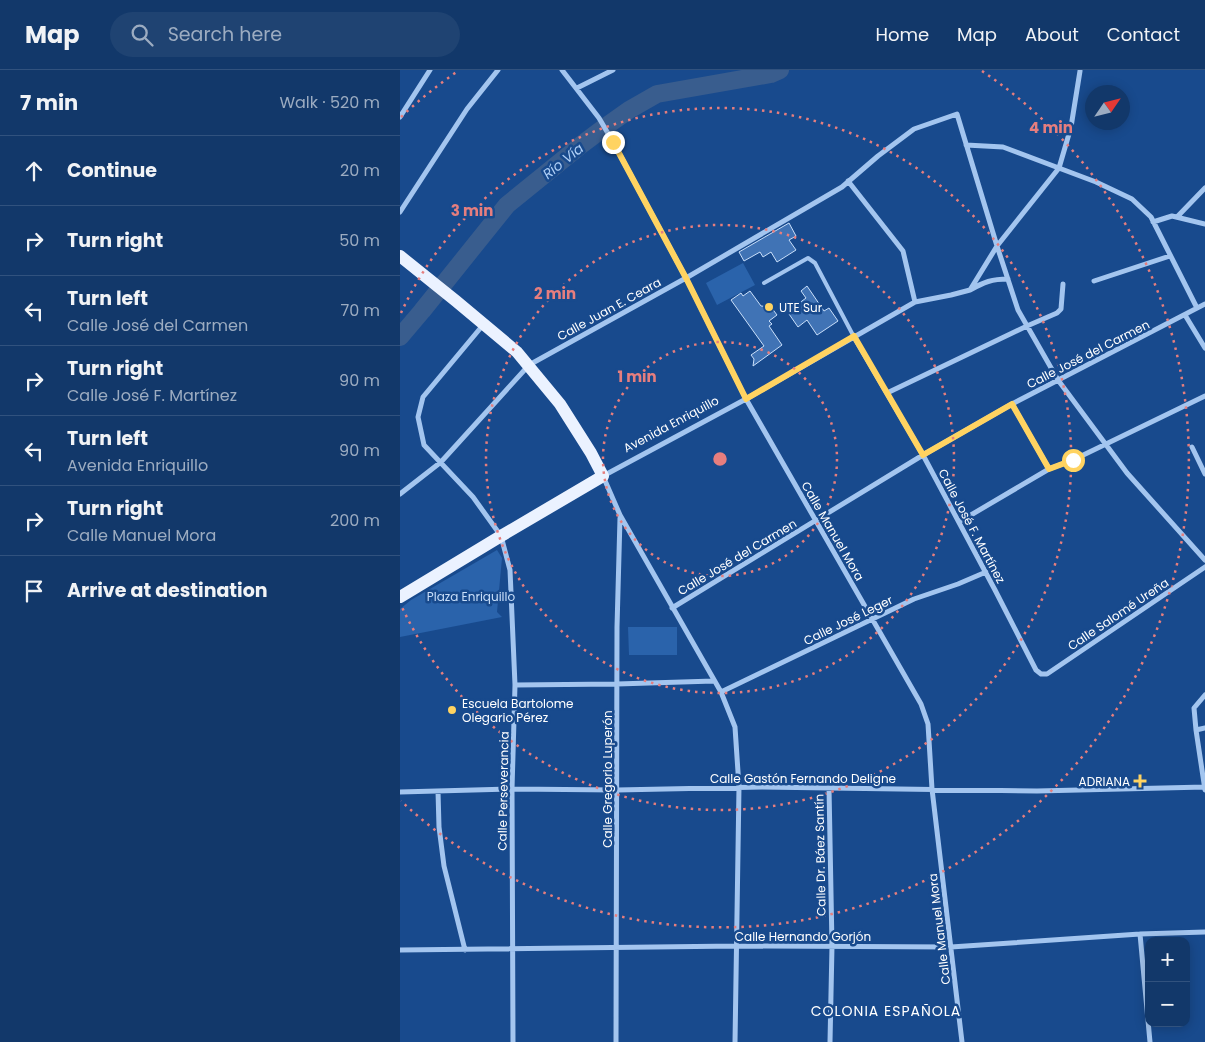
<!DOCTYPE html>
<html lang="en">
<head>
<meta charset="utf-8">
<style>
  :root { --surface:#12386a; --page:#1f4372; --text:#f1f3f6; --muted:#9cacc1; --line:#31527e }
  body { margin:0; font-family:Poppins,sans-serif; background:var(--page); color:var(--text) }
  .controls { position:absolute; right:15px; bottom:15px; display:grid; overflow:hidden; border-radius:10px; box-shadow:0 2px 12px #0003 }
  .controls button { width:45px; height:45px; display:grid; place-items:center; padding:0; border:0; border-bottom:1px solid var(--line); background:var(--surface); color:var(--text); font:25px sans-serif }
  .compass { position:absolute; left:685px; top:15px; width:45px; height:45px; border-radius:50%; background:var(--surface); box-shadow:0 2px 12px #0003; rotate:55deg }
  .stop { position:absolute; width:15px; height:15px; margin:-11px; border:4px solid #ffd361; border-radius:50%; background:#fff }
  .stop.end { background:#ffd361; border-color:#fff; box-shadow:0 1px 5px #0008 }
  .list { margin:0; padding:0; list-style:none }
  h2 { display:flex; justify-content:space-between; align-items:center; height:65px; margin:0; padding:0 20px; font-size:21px }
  h2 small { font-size:16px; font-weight:400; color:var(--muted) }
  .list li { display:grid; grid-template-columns:32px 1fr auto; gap:15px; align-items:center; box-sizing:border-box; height:70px; padding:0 20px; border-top:1px solid var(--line) }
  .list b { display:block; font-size:19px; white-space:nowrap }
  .list p { margin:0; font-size:16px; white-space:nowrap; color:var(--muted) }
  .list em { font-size:16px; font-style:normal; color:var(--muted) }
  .icon { flex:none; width:28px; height:28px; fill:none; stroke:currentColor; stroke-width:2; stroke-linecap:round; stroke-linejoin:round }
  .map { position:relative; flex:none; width:805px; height:972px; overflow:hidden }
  header { display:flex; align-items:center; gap:30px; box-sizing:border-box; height:70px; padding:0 25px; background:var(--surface); border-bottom:1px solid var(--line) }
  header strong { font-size:24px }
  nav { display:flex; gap:28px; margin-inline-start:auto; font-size:18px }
  .search { width:350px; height:45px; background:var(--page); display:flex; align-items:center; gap:12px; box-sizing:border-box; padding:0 18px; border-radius:28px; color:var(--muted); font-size:19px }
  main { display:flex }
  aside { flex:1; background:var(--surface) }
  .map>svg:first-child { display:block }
</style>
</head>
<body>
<header>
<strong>Map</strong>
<div class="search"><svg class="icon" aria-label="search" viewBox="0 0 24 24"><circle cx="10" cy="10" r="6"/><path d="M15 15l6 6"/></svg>Search here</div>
<nav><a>Home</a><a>Map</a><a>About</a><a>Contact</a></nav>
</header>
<main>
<aside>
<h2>7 min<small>Walk · 520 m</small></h2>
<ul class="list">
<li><svg class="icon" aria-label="ahead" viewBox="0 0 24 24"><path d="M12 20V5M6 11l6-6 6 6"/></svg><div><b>Continue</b></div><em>20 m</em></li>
<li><svg class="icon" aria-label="right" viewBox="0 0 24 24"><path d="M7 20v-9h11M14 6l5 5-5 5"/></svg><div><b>Turn right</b></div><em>50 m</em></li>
<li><svg class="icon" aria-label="left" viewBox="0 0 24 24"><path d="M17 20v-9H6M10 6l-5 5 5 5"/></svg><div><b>Turn left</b><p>Calle José del Carmen</p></div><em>70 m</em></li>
<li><svg class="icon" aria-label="right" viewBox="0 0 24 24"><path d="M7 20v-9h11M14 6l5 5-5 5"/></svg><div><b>Turn right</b><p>Calle José F. Martínez</p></div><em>90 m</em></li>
<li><svg class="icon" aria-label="left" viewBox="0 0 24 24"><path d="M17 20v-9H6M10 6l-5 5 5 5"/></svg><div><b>Turn left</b><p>Avenida Enriquillo</p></div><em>90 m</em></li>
<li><svg class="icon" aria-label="right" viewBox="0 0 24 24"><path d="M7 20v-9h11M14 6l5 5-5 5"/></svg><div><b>Turn right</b><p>Calle Manuel Mora</p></div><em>200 m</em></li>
<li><svg class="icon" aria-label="arrive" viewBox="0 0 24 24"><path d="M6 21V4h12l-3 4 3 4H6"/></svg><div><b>Arrive at destination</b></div></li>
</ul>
</aside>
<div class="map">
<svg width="805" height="972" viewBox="0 0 805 972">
  <rect width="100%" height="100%" fill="#184a8d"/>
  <!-- green -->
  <path fill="#2a63ab" d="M343 193 355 215 317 235 306 213Z
    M97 480 102 488 97 542 102 547 0 567V539L11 530Z
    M228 557H277V585H229Z"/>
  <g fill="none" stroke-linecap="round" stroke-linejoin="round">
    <!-- river -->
    <path stroke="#395d8e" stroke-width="18" d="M0 267 22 241 107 135 181 75 205 57 229 40 257 24 371 4 380 0"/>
  </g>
  <!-- building -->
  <path fill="#4073b5" stroke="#c9dffa" d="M389 153 396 166 389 170 396 180 377 192 371 182 363 187 360 182 344 191 339 182Z
    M407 216 424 241 429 238 438 251 417 265 407 250 398 257 389 244 400 236 398 234 406 228 401 221Z
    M350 221 361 236 371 237 377 245 369 251 372 254 369 256 382 275 353 296 354 289 351 285 364 276 331 230 341 223 343 226Z"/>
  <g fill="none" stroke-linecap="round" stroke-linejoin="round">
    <!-- lane -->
    <path stroke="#a3c5ef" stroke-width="4" d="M364 213 408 188 415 193 454 267"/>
    <!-- street -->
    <path stroke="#a3c5ef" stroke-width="5" d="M162 0 199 48 213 72 286 208 346 329 521 634 528 654 532 719 562 972
      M177 18 213 0
      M0 47 30 0
      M566 75 603 77 696 112 732 129 751 147 797 238
      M448 111 503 181 515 232
      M0 142 67 39 98 0
      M777 147 805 118
      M753 152 772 146 805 154
      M694 211 770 186
      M570 220C584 212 592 209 608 209
      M785 245 805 278
      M83 255 23 327 18 347 24 375 73 427 101 466 110 500 115 615 112 719 113 972
      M454 267 523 385 595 520 636 600 641 604H647L805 497
      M487 323 627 256 657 243 661 239 663 214
      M612 334 649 399
      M792 377 805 404
      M0 424 41 392 129 295 286 208 442 117 478 86 514 59 557 44 597 176 618 240 658 310 727 403 805 490
      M559 452 649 399 673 390 805 326
      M272 538 523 385 612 334 805 234
      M115 615 217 614 314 611
      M321 622 514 529 558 514 586 502
      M805 625 794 638 796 660 805 720
      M796 660 805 658
      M429 718 432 876 430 972
      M38 721 39 757 44 796 65 880
      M0 722 112 719 217 720 362 717 637 721 805 717
      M740 864 750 972
      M0 880 337 876 551 877 740 864 805 862
      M216 972 217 557 220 448
      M335 972 339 717 335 657 321 622 220 445 203 406 346 329 515 232 551 225 570 220 597 176 659 98 671 57 680 1"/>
    <!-- primary -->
    <path stroke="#ebf2ff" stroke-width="12" d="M0 186 56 231 117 282 160 334 191 383 203 406 101 466 0 527"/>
  </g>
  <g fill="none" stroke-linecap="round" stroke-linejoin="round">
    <!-- route -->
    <path stroke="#ffd361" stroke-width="6" d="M213 72 286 208 346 329 454 266 523 385 612 334 649 399 673 390"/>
  </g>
  <!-- distance rings -->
  <g fill="none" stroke="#e67e7e" stroke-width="2.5" stroke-dasharray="2.5 5">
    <circle cx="320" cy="389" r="117"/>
    <circle cx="320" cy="389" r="234"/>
    <path d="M1 243A351 351 0 1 1 1 535"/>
    <path d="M1 47A468 468 0 0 1 58 1M582 1A468 468 0 1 1 1 731"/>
  </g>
  <!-- markers -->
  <g fill="#ffd361" stroke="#184a8d" stroke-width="2">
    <circle cx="369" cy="237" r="5"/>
    <circle cx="52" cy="640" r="5"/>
    <path d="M737.5 703.5h5v5h5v5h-5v5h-5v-5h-5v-5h5z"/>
  </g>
  <g text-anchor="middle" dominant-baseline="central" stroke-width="5" stroke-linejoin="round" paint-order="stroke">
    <!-- poi labels -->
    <g font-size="12" fill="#fff" stroke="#184a8d" text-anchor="start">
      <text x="379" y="237">UTE Sur</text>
      <text x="62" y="633">Escuela Bartolome<tspan x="62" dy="14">Olegario Pérez</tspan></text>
      <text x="730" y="711" text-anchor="end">ADRIANA</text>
    </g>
    <!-- street labels -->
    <g font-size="12" fill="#fff" stroke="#184a8d">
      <text transform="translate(209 239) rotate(-29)">Calle Juan E. Ceara</text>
      <text transform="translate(688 284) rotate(-27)">Calle José del Carmen</text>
      <text transform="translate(271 354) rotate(-28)">Avenida Enriquillo</text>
      <text transform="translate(572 456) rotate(62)">Calle José F. Martínez</text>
      <text transform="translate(433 461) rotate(60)">Calle Manuel Mora</text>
      <text transform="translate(337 487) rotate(-31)">Calle José del Carmen</text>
      <text transform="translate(718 544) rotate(-34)">Calle Salomé Ureña</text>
      <text transform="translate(448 550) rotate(-26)">Calle José Leger</text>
      <text x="403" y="708">Calle Gastón Fernando Deligne</text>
      <text transform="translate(207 709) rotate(-90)">Calle Gregorio Luperón</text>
      <text transform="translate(103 721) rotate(-89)">Calle Perseverancia</text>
      <text transform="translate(420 785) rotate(-91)">Calle Dr. Báez Santín</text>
      <text transform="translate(539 859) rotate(-97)">Calle Manuel Mora</text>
      <text x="403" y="866">Calle Hernando Gorjón</text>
    </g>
    <!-- park labels -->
    <g font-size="12" fill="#c9dffa" stroke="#184a8d">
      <text x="71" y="526">Plaza Enriquillo</text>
    </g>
    <!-- water labels -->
    <g font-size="14" font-style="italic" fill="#afcff6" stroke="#184a8d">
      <text transform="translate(163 91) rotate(-39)">Río Vía</text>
    </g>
    <!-- neighbourhood labels -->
    <g font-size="14" letter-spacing="1" fill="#fff" stroke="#184a8d">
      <text x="486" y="941">COLONIA ESPAÑOLA</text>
    </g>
  </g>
  <circle cx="320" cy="389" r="8" fill="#e67e7e" stroke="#184a8d" stroke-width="2.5"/>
  <g font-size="15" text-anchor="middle" font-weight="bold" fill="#e67e7e" stroke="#184a8d" stroke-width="5" stroke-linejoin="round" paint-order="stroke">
    <text x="651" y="63">4 min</text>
    <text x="72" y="146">3 min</text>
    <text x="155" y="229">2 min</text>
    <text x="237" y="312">1 min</text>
  </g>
</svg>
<div class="controls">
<button>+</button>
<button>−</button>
</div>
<svg class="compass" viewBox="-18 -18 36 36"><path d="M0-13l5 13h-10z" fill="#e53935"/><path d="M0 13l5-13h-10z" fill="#9cacc1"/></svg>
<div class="stop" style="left:673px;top:390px"></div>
<div class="stop end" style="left:213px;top:72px"></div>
</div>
</main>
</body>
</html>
